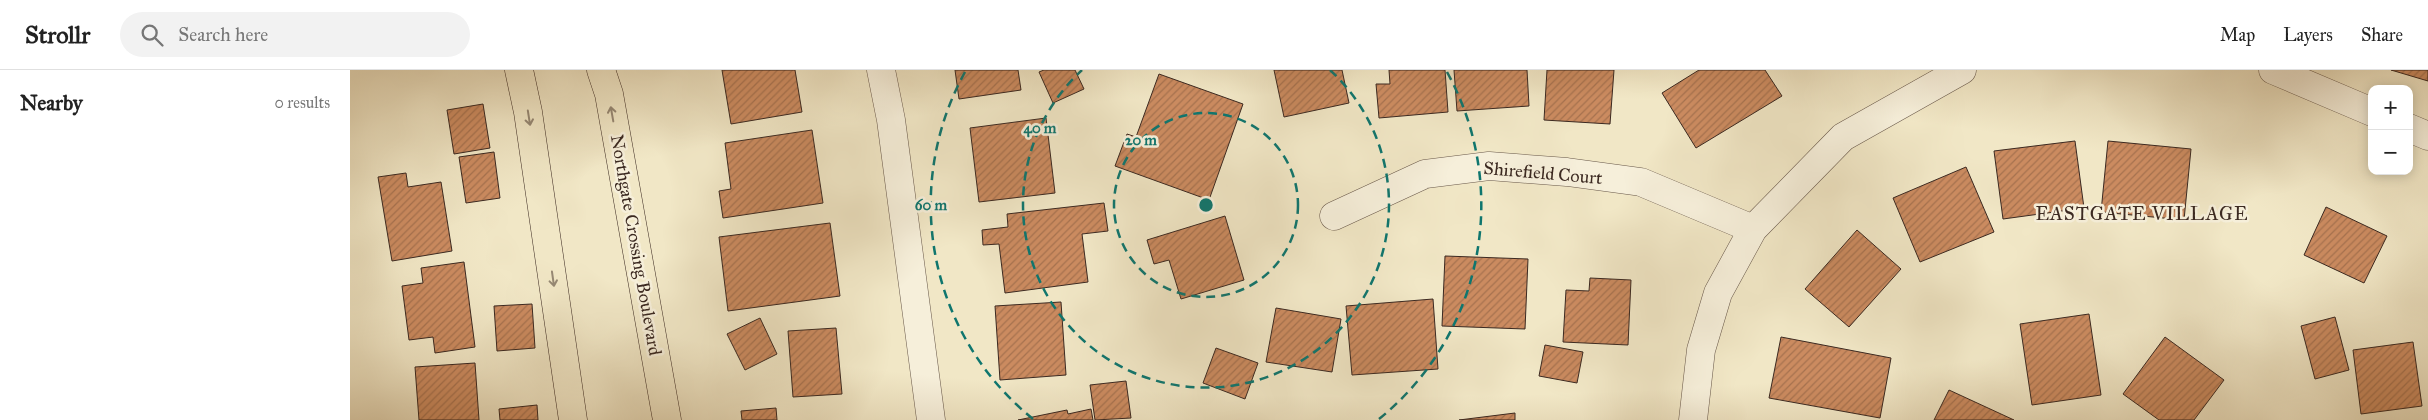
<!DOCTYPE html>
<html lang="en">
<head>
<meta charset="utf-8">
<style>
  :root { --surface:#fff; --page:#f2f2f2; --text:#222; --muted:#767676; --line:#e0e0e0 }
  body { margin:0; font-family:"IM FELL Great Primer",serif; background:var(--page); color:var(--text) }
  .controls { position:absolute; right:15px; top:15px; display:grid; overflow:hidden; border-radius:10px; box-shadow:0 2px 12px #0003 }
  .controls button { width:45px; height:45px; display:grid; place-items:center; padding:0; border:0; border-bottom:1px solid var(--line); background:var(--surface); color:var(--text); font:25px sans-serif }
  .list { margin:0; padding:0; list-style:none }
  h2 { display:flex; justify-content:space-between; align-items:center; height:65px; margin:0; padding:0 20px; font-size:21px }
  h2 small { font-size:16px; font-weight:400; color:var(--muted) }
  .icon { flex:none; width:28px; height:28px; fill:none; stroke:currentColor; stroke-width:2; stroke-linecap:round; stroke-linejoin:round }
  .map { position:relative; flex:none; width:2078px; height:350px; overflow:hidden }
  header { display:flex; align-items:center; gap:30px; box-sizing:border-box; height:70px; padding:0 25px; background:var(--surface); border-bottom:1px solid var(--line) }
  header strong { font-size:24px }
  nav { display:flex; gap:28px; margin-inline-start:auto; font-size:18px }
  .search { width:350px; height:45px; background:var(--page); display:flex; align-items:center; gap:12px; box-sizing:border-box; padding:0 18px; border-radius:28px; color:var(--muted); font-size:19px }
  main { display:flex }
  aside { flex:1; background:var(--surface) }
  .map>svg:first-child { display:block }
</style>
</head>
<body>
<header>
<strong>Strollr</strong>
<div class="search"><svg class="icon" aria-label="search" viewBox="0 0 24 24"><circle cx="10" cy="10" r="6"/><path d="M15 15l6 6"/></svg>Search here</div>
<nav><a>Map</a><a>Layers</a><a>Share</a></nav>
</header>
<main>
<aside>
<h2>Nearby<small>0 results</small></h2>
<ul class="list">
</ul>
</aside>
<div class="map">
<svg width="2078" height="350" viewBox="0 0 2078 350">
  <defs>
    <pattern id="building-hatch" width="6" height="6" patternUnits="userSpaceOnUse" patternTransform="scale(1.25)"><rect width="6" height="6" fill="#cb8b60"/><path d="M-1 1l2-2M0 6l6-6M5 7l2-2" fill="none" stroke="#a6724f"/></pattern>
  </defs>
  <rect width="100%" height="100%" fill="#f1e7c6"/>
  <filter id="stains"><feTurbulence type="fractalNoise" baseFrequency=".004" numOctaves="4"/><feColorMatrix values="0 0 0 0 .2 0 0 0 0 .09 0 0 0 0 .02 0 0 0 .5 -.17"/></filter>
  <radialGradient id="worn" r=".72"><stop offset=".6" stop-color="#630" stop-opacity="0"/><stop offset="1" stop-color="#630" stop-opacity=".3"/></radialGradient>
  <!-- building -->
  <path fill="url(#building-hatch)" stroke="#3b2921" d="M372 0H445L452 42 381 54Z
    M605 0H668L671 20 609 29Z
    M694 0H725L734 19 703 33 689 2Z
    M924 0H992L999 33 934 47Z
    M1039 0H1095L1098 42 1029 48 1026 14H1040Z
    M1104 0H1177L1179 36 1107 41Z
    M1197 0H1264L1260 54 1194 50Z
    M1349 0H1415L1432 26 1346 78 1312 23Z
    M2041 0H2078V11Z
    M809 4 893 34 859 130 765 96 777 64 786 67Z
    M133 34 140 78 104 84 97 40Z
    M696 48 705 123 629 132 620 58Z
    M462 60 473 133 373 148 369 121 381 119 375 73Z
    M1725 71 1734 138 1653 149 1644 81Z
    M1758 71 1841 79 1834 150 1751 142Z
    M144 82 150 128 116 133 109 87Z
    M1616 97 1644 162 1570 192 1543 128Z
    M56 103 58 117 91 112 102 181 42 191 28 107Z
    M754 133 758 161 732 164 738 212 655 223 649 174 633 175 632 160 658 157 657 144Z
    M1976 137 2037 166 2014 213 1954 185Z
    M875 146 894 210 831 229 819 190 804 194 797 170Z
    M480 153 490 226 378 241 369 167Z
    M1507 160 1551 199 1499 257 1455 219Z
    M1095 186 1178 189 1175 259 1092 256Z
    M114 192 125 277 85 283 83 267 59 270 52 216 73 213 71 198Z
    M1240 208 1281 210 1278 275 1213 272 1216 220 1239 221Z
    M1083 229 1088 299 1002 305 996 236Z
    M711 232 716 305 650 310 645 236Z
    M182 234 185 278 147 281 144 236Z
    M926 238 991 249 982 302 916 292Z
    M1739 244 1751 325 1682 335 1670 254Z
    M1985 247 1999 300 1965 309 1951 256Z
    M410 248 427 284 395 300 377 264Z
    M486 258 492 324 443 327 438 261Z
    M1431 267 1541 288 1530 348 1419 328Z
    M1815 267 1874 310 1844 350H1809L1773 324Z
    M2063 272 2072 336 2011 344 2003 280Z
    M1195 275 1233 282 1227 313 1189 306Z
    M866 278 908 293 895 329 853 313Z
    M125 293 129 350H69L65 297Z
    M776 311 781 348 745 350 740 315Z
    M1599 320 1664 350H1584Z
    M187 335 188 350H150L149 339Z
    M426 338 427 350H392L391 341Z
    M741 339 743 350H668L717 340 718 344Z
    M1165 343V350H1109Z"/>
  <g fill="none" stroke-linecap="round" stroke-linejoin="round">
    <!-- minor casing -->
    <g stroke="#68584a" stroke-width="29">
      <path id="minor" d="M531 0 541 50 581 350
        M1923 0 2022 42
        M2059 58 2078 66
        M984 146 1075 104 1139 96 1217 102 1291 112 1403 159
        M1343 350 1351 280 1368 223 1403 159 1493 67 1612 0"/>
    </g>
    <!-- major casing -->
    <g stroke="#3b2921" stroke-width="29">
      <path id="major" d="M169 0 178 42 223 350
        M251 0 259 24 317 350"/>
    </g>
    <!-- minor -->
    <use href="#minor" stroke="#f6efda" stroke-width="28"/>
    <!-- major -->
    <use href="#major" stroke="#f1e7c6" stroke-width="28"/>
  </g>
  <!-- one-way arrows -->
  <defs><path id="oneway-shaft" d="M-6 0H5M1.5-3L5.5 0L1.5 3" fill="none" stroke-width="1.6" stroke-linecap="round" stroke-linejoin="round" transform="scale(1.25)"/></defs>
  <g stroke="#968874">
    <use href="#oneway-shaft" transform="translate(262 44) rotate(-100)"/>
    <use href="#oneway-shaft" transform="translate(179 48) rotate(81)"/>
    <use href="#oneway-shaft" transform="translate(203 209) rotate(82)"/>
  </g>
  <!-- distance rings -->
  <g fill="none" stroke="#0f766e" stroke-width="2.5" stroke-dasharray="9 6">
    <circle cx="856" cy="135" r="92"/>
    <path d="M980 0A183 183 0 1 1 732 0"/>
    <path d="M683 349A275 275 0 0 1 615 2M1097 2A275 275 0 0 1 1029 349"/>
  </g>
  <g text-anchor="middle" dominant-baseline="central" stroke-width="5" stroke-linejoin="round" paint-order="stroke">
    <!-- street labels -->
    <g font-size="18" fill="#3b2921" stroke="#f6efda">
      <text transform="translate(1193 103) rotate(5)">Shirefield Court</text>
      <text transform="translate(286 175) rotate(80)">Northgate Crossing Boulevard</text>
    </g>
    <!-- neighbourhood labels -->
    <g font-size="19" letter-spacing="1" fill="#3b2921" stroke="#f6efda">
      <text x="1792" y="143">EASTGATE VILLAGE</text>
    </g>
  </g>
  <circle cx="856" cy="135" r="8" fill="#0f766e" stroke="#f6efda" stroke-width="2.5"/>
  <g font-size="15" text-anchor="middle" font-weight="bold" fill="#0f766e" stroke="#f6efda" stroke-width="5" stroke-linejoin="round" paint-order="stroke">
    <text x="690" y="63">40 m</text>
    <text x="791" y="75">20 m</text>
    <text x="581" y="140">60 m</text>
  </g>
  <rect width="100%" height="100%" filter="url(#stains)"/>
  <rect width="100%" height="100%" fill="url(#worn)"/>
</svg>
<div class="controls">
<button>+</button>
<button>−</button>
</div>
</div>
</main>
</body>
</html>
